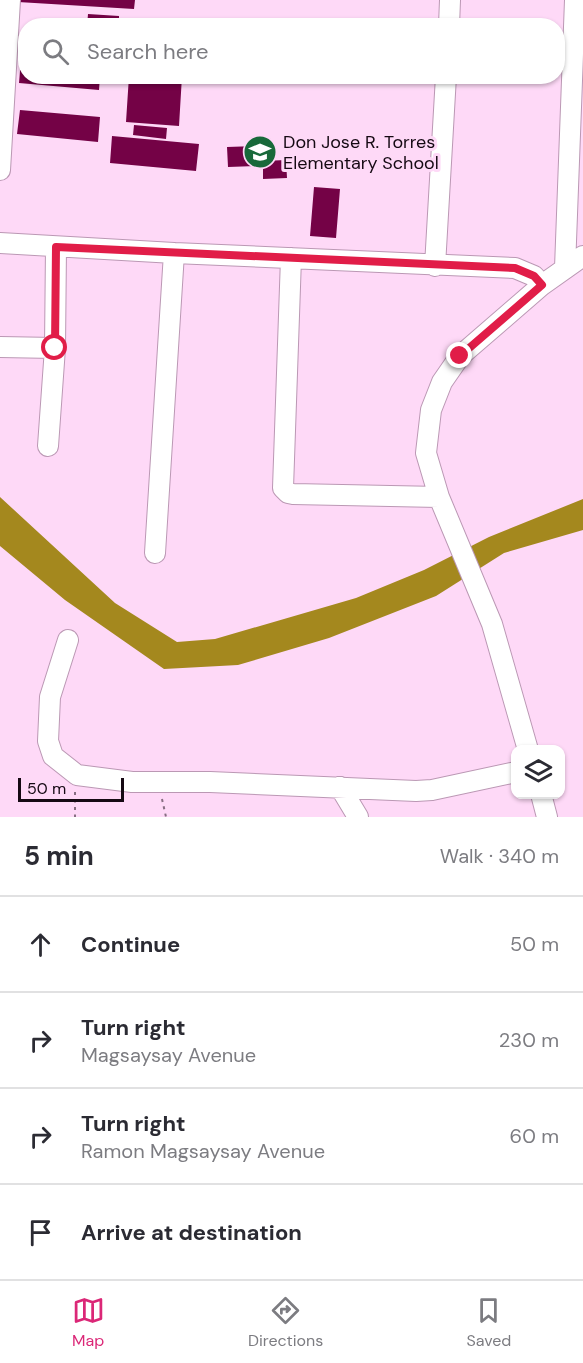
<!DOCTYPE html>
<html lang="en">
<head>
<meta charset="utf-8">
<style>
  :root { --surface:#fff; --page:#f7f7f7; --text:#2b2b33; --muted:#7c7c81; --line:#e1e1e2; --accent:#db2777 }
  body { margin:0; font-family:"DM Sans",sans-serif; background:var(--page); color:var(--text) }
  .controls { position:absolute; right:18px; bottom:18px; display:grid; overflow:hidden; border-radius:12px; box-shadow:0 2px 4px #0004 }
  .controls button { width:54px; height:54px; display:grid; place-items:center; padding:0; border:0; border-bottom:2px solid var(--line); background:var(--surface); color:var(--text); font:30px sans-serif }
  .scale { position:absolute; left:18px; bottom:15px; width:106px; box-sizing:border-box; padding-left:6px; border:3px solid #150913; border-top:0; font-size:16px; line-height:21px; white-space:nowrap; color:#150913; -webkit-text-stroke:4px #fed9f7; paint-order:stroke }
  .stop { position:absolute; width:18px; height:18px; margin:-14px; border:4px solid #e11d48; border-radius:50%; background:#fff }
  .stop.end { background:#e11d48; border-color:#fff; box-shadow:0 2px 6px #0008 }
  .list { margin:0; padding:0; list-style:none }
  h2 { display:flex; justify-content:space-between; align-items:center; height:78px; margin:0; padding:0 24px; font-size:26px }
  h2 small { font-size:20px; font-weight:400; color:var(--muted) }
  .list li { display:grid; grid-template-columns:39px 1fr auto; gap:18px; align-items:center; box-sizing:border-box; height:96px; padding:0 24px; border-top:2px solid var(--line) }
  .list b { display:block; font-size:22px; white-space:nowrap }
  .list p { margin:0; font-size:20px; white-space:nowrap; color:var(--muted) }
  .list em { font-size:20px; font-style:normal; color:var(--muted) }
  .icon { flex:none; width:33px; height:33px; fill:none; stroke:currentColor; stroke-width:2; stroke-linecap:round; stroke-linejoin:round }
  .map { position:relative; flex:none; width:583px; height:817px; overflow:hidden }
  .search { position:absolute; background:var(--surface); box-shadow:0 2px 4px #0004; left:18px; right:18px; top:18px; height:66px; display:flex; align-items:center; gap:15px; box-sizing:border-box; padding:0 21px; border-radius:24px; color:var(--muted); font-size:22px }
  .sheet { height:462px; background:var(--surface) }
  nav { display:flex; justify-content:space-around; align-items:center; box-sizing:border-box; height:84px; border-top:2px solid var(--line); background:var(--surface); font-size:16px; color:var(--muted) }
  nav a { display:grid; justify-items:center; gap:3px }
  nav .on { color:var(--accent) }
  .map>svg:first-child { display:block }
</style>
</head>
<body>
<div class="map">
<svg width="583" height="817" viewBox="0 0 583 817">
  <rect width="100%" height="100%" fill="#fed9f7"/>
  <!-- water -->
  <path fill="#a4881e" d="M0 497 115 603 177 642 215 639 356 598 424 570 489 537 583 499V530L504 553 436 596 329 638 238 665 164 669 65 600 0 546Z"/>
  <!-- building -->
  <path fill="#740246" d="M18 0H135L134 9 18 2Z
    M88 14 119 16V26H87Z
    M23 36 26 37V76H100L99 90 19 83Z
    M107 76H126L125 84 107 82Z
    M129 76H182L179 126 126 122Z
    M20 110 100 117 98 142 17 134Z
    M134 125 167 128 166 139 133 135Z
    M112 136 199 144 196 171 110 163Z
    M256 146V166L228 167 227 147Z
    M286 160 287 178 263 179V161Z
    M314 187 340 189 336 238 310 236Z"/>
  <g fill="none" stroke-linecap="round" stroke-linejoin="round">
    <!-- minor casing -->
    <g stroke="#bb98b4" stroke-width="22">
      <path id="minor" d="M449 26 450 0
        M0 170 10 0
        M0 243 174 253 515 268 534 276 542 285
        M291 258 283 488 288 493 293 494 439 497
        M435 266 446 76
        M565 268 575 0
        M0 347 55 348
        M48 446 55 348 56 247
        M155 553 174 253
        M68 640 50 697 48 741 53 756 77 775 132 782H210L416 791 432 790 516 772
        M528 750 492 624 439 497 426 453 431 410 442 382 460 356 542 285 583 256
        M340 787 358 817
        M541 794 547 817"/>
    </g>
    <!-- path -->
    <path stroke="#876e82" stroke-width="2" stroke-dasharray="3 4.5" stroke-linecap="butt" d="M75 792V817
      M162 799 166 817"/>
    <!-- minor -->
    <use href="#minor" stroke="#fff" stroke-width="20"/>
  </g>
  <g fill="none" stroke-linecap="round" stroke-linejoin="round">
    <!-- route -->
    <path stroke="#e11d48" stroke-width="8" d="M55 348 56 247 515 268 534 276 542 285 460 356"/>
  </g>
  <!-- icons -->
  <defs>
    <g id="school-disc" transform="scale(1.725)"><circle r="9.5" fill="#18693a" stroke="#fed9f7"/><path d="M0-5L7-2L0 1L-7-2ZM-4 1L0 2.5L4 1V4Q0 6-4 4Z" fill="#fff"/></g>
  </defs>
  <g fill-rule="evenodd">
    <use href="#school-disc" x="260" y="152"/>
  </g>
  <g text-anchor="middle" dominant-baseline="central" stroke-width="6" stroke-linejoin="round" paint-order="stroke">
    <!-- poi labels -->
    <g font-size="18" fill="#150913" stroke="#fed9f7" text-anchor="start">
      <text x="283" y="142">Don Jose R. Torres<tspan x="283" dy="21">Elementary School</tspan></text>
    </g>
  </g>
</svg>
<div class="controls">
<button><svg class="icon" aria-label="layers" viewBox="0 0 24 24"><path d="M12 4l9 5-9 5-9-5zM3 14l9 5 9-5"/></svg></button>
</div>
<div class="scale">50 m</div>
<div class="stop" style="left:55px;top:348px"></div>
<div class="stop end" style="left:460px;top:356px"></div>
<div class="search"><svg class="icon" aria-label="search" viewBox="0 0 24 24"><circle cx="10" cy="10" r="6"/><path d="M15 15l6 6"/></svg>Search here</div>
</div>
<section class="sheet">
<h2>5 min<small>Walk · 340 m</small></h2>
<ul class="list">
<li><svg class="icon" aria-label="ahead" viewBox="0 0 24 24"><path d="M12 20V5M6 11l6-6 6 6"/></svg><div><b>Continue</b></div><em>50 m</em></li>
<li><svg class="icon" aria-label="right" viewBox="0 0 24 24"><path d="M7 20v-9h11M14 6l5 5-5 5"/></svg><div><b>Turn right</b><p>Magsaysay Avenue</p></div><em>230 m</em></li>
<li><svg class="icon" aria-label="right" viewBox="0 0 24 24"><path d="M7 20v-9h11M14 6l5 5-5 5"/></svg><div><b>Turn right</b><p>Ramon Magsaysay Avenue</p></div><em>60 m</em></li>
<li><svg class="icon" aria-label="arrive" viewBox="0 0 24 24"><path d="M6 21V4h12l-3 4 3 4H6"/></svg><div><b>Arrive at destination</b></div></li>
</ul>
</section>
<nav>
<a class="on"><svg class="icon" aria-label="map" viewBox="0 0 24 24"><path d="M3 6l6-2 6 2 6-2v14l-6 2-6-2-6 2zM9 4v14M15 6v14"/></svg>Map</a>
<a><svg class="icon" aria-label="directions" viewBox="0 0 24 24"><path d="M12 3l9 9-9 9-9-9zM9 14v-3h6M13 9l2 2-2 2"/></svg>Directions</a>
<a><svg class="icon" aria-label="saved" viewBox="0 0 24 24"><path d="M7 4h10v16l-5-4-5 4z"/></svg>Saved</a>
</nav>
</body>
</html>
